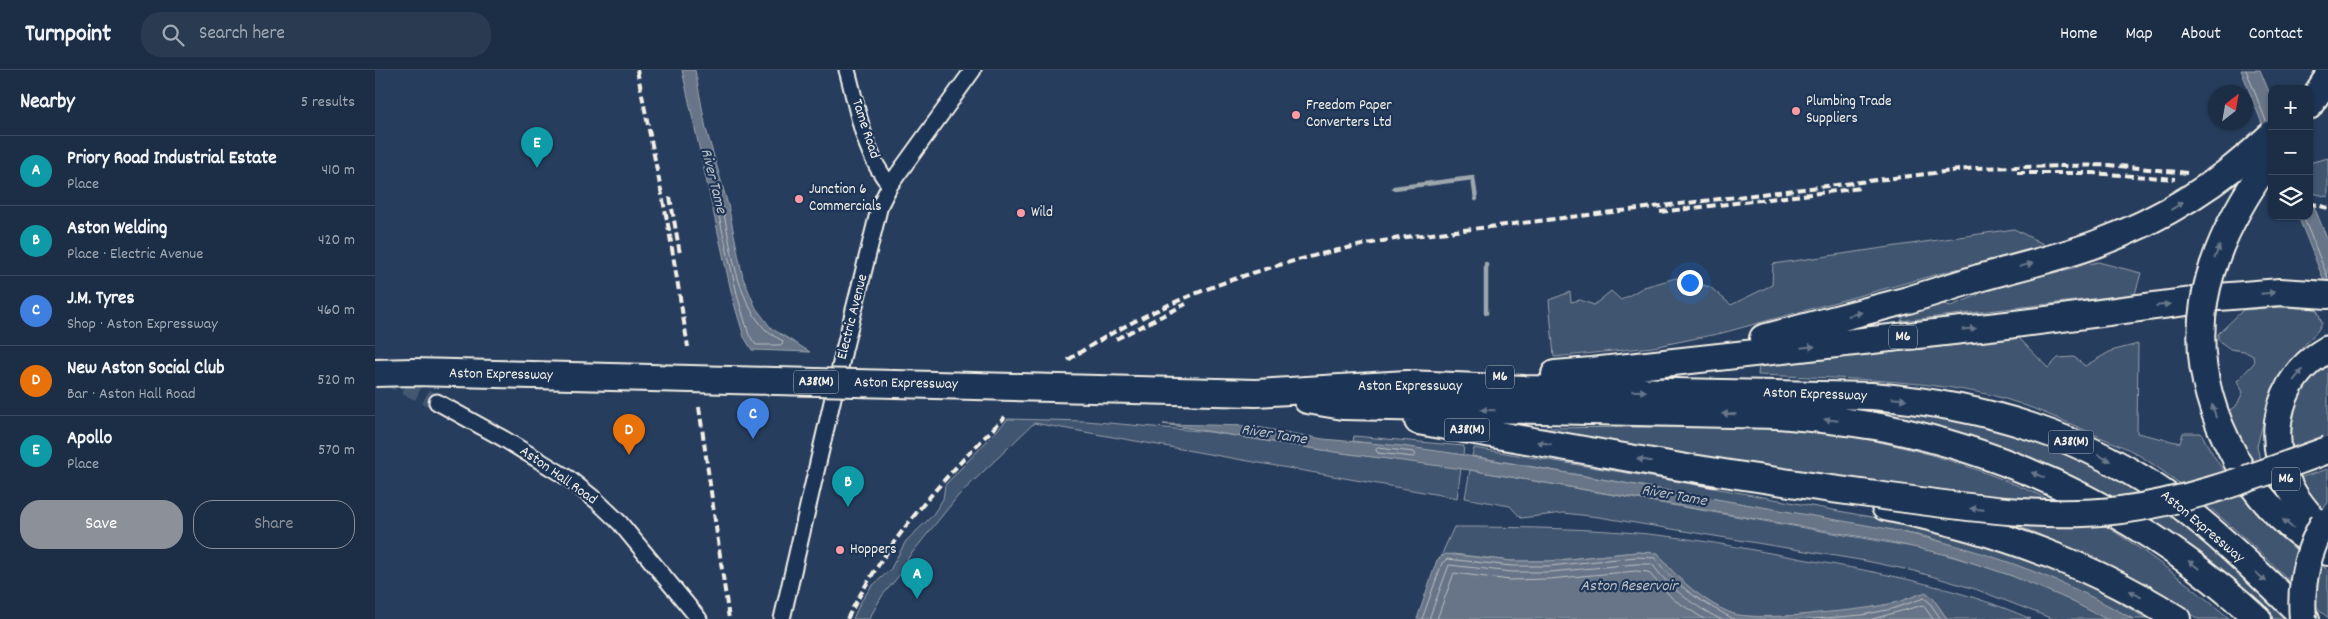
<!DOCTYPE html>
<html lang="en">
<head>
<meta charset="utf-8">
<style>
  :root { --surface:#1c2e46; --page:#293a51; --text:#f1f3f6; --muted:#a0a8b3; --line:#3a4a5f; --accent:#8c9099 }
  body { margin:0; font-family:Dekko,sans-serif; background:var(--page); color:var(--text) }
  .controls { position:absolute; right:15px; top:15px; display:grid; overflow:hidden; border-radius:10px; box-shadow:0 1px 4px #0004 }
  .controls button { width:45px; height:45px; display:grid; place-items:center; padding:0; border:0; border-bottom:1px solid var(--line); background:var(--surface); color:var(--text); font:25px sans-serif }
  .compass { position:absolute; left:1833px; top:15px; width:45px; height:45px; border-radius:50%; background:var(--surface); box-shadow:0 1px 4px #0004; rotate:31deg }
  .you { position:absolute; left:1314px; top:212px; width:18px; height:18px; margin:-12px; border:4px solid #fff; border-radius:50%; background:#1a73e8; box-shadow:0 0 0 8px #1a73e833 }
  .badge { display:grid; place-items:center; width:32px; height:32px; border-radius:50%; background:var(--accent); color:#fff; font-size:16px; font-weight:700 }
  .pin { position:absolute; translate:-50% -41px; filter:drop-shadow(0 1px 2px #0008) }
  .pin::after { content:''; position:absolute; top:26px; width:18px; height:15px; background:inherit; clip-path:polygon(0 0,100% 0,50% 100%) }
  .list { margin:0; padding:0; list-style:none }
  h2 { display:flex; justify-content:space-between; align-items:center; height:65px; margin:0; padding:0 20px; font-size:21px }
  h2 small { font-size:16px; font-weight:400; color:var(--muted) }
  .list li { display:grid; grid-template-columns:32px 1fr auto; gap:15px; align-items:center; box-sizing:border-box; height:70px; padding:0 20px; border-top:1px solid var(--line) }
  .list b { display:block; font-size:19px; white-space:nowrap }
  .list p { margin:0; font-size:16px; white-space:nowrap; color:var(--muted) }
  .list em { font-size:16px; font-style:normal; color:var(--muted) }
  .actions { display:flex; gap:10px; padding:15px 20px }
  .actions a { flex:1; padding:11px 0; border:1px solid var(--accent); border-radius:20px; text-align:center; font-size:18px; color:var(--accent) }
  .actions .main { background:var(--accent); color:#fff }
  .icon { flex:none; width:28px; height:28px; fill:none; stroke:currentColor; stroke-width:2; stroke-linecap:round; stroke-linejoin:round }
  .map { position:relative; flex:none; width:1953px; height:549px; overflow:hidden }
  header { display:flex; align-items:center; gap:30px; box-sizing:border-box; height:70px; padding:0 25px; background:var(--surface); border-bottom:1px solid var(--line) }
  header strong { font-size:24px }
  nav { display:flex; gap:28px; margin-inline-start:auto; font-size:18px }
  .search { width:350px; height:45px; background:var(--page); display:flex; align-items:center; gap:12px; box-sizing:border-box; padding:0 18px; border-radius:20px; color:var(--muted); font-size:19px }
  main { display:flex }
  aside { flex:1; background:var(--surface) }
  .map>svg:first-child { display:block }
</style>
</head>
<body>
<header>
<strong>Turnpoint</strong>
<div class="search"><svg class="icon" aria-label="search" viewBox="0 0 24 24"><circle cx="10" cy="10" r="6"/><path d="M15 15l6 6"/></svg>Search here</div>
<nav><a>Home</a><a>Map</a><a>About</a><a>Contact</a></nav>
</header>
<main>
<aside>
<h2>Nearby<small>5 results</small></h2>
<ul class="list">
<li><span class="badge" style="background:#0f9aa8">A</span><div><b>Priory Road Industrial Estate</b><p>Place</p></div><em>410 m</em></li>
<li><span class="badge" style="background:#0f9aa8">B</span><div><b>Aston Welding</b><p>Place · Electric Avenue</p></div><em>420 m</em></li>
<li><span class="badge" style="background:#3f7fe0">C</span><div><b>J.M. Tyres</b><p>Shop · Aston Expressway</p></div><em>460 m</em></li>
<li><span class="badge" style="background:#e8710a">D</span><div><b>New Aston Social Club</b><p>Bar · Aston Hall Road</p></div><em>520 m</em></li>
<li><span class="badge" style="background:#0f9aa8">E</span><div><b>Apollo</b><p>Place</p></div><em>570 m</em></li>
</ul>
<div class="actions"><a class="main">Save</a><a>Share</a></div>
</aside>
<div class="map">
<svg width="1953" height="549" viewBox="0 0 1953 549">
  <rect width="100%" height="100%" fill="#263d5d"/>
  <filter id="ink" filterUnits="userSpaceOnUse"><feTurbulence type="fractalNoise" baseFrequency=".02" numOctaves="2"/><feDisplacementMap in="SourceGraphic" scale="10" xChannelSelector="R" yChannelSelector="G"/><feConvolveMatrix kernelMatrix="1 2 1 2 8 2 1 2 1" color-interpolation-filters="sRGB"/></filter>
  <g filter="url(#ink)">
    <!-- green -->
    <path fill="#40546f" stroke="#9aa2ac" d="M1953 88V127L1934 122V93Z
      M1639 159 1670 175 1347 263 1278 277 1179 287 1174 230 1195 222 1196 232 1205 230 1219 235 1236 221 1246 230 1269 217 1301 208 1335 217 1356 235 1397 215 1398 194Z
      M1723 192 1766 203 1760 224 1526 251 1532 240 1564 233 1576 236 1601 226 1611 219Z
      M1906 237 1942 239 1947 253 1943 260 1911 296 1897 319 1882 376 1885 391 1875 394 1852 342 1862 335 1868 322 1862 311 1879 293 1878 286 1869 281 1855 279 1843 270V264L1868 240Z
      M1644 268 1673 298 1683 288 1699 287 1710 296 1736 281 1763 274 1762 363 1805 373 1808 363H1826C1857 423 1898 464 1953 500V548C1894 491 1836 432 1767 387 1750 376 1730 370 1712 361 1677 346 1640 329 1602 322 1530 309 1455 308 1383 305L1384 297Z
      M1953 288V368L1910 384 1912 338Z
      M1403 332 1553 342 1677 374 1777 425 1918 549H1897L1731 429Z
      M633 349 711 351 835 362 960 382 1086 398 1082 428 659 353 583 426 533 488 532 496 507 526 494 549H478L485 533 496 517 515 500 531 471 557 446 568 429 570 415Z
      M1267 357C1325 357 1383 356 1441 362 1527 371 1612 399 1690 437 1705 444 1722 451 1737 460 1779 487 1817 517 1855 549H1823L1770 515 1712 486 1661 463 1564 427 1165 361 1166 358Z
      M979 366 1089 376 1088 385 978 371Z
      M1099 378C1204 395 1310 412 1415 432 1487 446 1560 456 1629 480 1679 497 1727 521 1772 549H1758L1708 523 1641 495 1549 466 1097 386Z
      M1953 399V433L1943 444 1917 410Z
      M1095 400 1544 478C1609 494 1673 516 1731 549H1678L1600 519 1539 501 1491 491 1224 447 1188 443 1146 448 1135 436 1090 428Z
      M1079 457C1135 457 1192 458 1249 462 1311 466 1372 479 1433 490 1509 503 1585 518 1656 549H1572C1565 539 1559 525 1545 524 1542 524 1538 527 1535 529 1522 533 1508 535 1494 538 1466 544 1389 549 1362 545 1334 537 1299 507 1282 483L1261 482 1174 491H1137L1078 484 1066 486Z"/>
    <!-- water -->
    <path fill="#677588" stroke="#9fa7ae" d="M307 0H320L331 59 353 135 368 208 381 238 396 258 435 282 377 280 369 267 358 230Z
      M1866 0H1885L1897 29V79Z
      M1934 124 1953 171V221L1923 146H1934Z
      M788 354 876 356 948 369 1027 376 1076 383 1508 458C1596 476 1680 504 1758 549H1731L1690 528 1637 506 1577 486 1511 471 1095 400 960 382Z
      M1261 482 1283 483C1298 506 1336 539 1363 545 1388 549 1418 546 1443 543 1467 541 1491 539 1515 534 1527 531 1539 526 1551 522L1558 528 1572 549H1042L1062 490 1071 484 1137 491H1174Z"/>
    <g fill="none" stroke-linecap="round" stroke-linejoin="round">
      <!-- shore -->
      <path stroke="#bcbfc2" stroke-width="1" d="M1871 0 1891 51
        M340 117 343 119C356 164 357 227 392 261 396 265 403 268 408 271L407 275H381L374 265 363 228 338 120Z
        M1928 146 1953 208
        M1003 378 1039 382 1041 385 1039 387 1003 383 1001 380Z
        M1047 549 1067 493 1072 489 1137 496H1175L1261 487 1280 488C1301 517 1328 533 1359 549
        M1054 549 1074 495 1137 502H1175L1261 494H1277C1295 519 1319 536 1345 549
        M1062 549 1079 503 1135 510 1174 509 1261 501 1273 502 1298 529 1329 549
        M1438 549 1487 545 1517 539 1549 528 1554 532 1566 549
        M1497 549 1548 535 1558 549"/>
      <!-- stream -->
      <path stroke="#9fa7ae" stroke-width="4.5" d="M1019 118 1098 108 1101 129
        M1111 194V243"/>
      <!-- minor-tunnel -->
      <path stroke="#455872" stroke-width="15" stroke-dasharray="15 8" stroke-linecap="butt" d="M9 307 62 332"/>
      <!-- minor casing -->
      <g stroke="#f4f1e8" stroke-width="19">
        <path id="minor" d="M472 0C483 39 488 84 515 115
          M62 332 129 369 193 408 222 431 245 453 324 549
          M407 549 469 280 505 135 515 115 598 0"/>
      </g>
      <!-- motorway casing -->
      <g stroke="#f4f1e8" stroke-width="30">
        <path id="motorway" d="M1934 36 1953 7
          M1844 227 1905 222 1953 225
          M1388 268 1533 230 1604 208
          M1953 279C1904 306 1891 361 1912 411 1921 432 1938 449 1953 466
          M1180 304 1217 301 1632 255 1818 231
          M881 323 1032 314 1150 319 1497 326C1608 335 1710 364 1801 432 1847 467 1889 509 1931 549
          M932 330 968 336 1403 345C1439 348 1475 351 1511 358 1651 387 1778 452 1883 549
          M1043 351 1340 403
          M1861 390C1883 428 1914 461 1953 482
          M1510 437C1613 458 1713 491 1802 549"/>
      </g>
      <!-- minor -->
      <use href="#minor" stroke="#1d3557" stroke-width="15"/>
      <!-- motorway -->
      <use href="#motorway" stroke="#1d3557" stroke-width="26"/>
      <!-- rail -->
      <path stroke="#f4f1e8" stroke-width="4" stroke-dasharray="8 4" stroke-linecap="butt" d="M262 0 294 160 313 277
        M1642 103H1717L1800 109
        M1895 124H1897
        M295 127 305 184
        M1934 133 1953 138
        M1285 142 1486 118
        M741 269 811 234
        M693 290C796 222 910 187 1031 167L1601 98 1734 95 1813 103
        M324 337 354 549
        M472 549C514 468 566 410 630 347"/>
      <!-- motorway-bridge casing -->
      <g stroke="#f4f1e8" stroke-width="30" stroke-linecap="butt">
        <path id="motorway-bridge" d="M1604 208C1643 197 1683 188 1721 174 1786 150 1846 113 1897 64
          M0 303 38 302 881 323
          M1859 385C1799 276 1827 183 1897 87
          M1317 398C1386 409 1455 419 1523 428 1597 438 1672 449 1746 440 1817 431 1885 404 1953 380
          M1928 549C1925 514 1932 482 1949 452"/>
      </g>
      <!-- motorway-bridge -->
      <use href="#motorway-bridge" stroke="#1d3557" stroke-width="26"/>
    </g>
    <!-- one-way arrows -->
    <defs><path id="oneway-solid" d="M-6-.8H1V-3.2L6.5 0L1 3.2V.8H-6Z" transform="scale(1.25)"/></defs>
    <g fill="#68778a">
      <use href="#oneway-solid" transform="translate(1802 136) rotate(-31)"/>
      <use href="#oneway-solid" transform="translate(1842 182) rotate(-69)"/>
      <use href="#oneway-solid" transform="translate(1651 195) rotate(-16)"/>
      <use href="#oneway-solid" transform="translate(1893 223) rotate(-5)"/>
      <use href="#oneway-solid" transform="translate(1788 235) rotate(-7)"/>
      <use href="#oneway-solid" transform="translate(1480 244) rotate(-15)"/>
      <use href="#oneway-solid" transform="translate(1594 259) rotate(-6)"/>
      <use href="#oneway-solid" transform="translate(1433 277) rotate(-6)"/>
      <use href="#oneway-solid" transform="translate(1923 305) rotate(-51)"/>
      <use href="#oneway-solid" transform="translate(1264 321) rotate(1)"/>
      <use href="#oneway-solid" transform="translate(1524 329) rotate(5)"/>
      <use href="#oneway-solid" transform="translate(1113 340) rotate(-179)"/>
      <use href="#oneway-solid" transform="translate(1839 341) rotate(-107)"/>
      <use href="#oneway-solid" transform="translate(1354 344) rotate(-179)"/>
      <use href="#oneway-solid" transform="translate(1456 350) rotate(-174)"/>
      <use href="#oneway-solid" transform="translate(1169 373) rotate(-171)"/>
      <use href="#oneway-solid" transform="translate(1729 388) rotate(27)"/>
      <use href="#oneway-solid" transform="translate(1269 390) rotate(-171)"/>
      <use href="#oneway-solid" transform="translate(1663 405) rotate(-158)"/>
      <use href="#oneway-solid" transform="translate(1602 439) rotate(-175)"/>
      <use href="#oneway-solid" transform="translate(1913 454) rotate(-139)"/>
      <use href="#oneway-solid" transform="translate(1819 495) rotate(-144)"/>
      <use href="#oneway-solid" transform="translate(1886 507) rotate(43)"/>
      <use href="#oneway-solid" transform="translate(1760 524) rotate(-152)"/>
    </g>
  </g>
  <!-- markers -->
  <g fill="#ff9aa2" stroke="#1d3557" stroke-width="2">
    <circle cx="1421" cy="41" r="5"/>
    <circle cx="921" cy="45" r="5"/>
    <circle cx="424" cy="129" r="5"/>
    <circle cx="646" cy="143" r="5"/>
    <circle cx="465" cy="480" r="5"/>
  </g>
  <g text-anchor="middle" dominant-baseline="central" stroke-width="4.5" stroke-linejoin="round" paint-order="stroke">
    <!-- shield labels -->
    <g fill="#1d3557" stroke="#b4b9bc" stroke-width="1">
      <rect x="1514" y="255.5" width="28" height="23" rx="4"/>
      <rect x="1111" y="295.5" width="28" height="23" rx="4"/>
      <rect x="418.5" y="300.5" width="45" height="23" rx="4"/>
      <rect x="1069.5" y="348.5" width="45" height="23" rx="4"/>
      <rect x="1673.5" y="360.5" width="45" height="23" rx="4"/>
      <rect x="1897" y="397.5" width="28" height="23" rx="4"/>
    </g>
    <g font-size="14" font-weight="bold" fill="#f4f1e8">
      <text x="1528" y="267">M6</text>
      <text x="1125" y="307">M6</text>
      <text x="441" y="312">A38(M)</text>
      <text x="1092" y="360">A38(M)</text>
      <text x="1696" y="372">A38(M)</text>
      <text x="1911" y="409">M6</text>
    </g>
    <!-- poi labels -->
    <g font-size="15" fill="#f4f1e8" stroke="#1d3557" text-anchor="start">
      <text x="1431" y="32">Plumbing Trade<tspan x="1431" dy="17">Suppliers</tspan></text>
      <text x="931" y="36">Freedom Paper<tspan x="931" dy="17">Converters Ltd</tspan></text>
      <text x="434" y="120">Junction 6<tspan x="434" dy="17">Commercials</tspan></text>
      <text x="656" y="143">Wild</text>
      <text x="475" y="480">Hoppers</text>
    </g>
    <!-- street labels -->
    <g font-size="15" fill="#f4f1e8" stroke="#1d3557">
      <text transform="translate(490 59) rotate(72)">Tame Road</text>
      <text transform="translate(478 247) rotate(-76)">Electric Avenue</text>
      <text transform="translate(126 305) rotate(1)">Aston Expressway</text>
      <text transform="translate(531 314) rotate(1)">Aston Expressway</text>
      <text x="1035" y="317">Aston Expressway</text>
      <text transform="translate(1440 325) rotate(2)">Aston Expressway</text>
      <text transform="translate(183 406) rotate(35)">Aston Hall Road</text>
      <text transform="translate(1827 457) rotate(40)">Aston Expressway</text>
    </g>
    <!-- water labels -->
    <g font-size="16" font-style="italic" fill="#bcbfc2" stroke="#1d3557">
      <text transform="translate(338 111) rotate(76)">River Tame</text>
      <text transform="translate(899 365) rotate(9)">River Tame</text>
      <text transform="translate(1299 426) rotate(10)">River Tame</text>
      <text x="1254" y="516">Aston Reservoir</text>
    </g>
  </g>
</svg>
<div class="controls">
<button>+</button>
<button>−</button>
<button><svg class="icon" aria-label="layers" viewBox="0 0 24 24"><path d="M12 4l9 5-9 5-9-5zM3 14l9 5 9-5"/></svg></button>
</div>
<svg class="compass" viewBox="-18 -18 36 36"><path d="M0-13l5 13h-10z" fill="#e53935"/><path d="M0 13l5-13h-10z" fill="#a0a8b3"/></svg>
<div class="you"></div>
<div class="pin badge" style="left:542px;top:529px;background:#0f9aa8">A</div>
<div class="pin badge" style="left:473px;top:437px;background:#0f9aa8">B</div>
<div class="pin badge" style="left:378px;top:369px;background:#3f7fe0">C</div>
<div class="pin badge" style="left:254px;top:385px;background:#e8710a">D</div>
<div class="pin badge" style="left:162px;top:98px;background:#0f9aa8">E</div>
</div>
</main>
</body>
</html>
